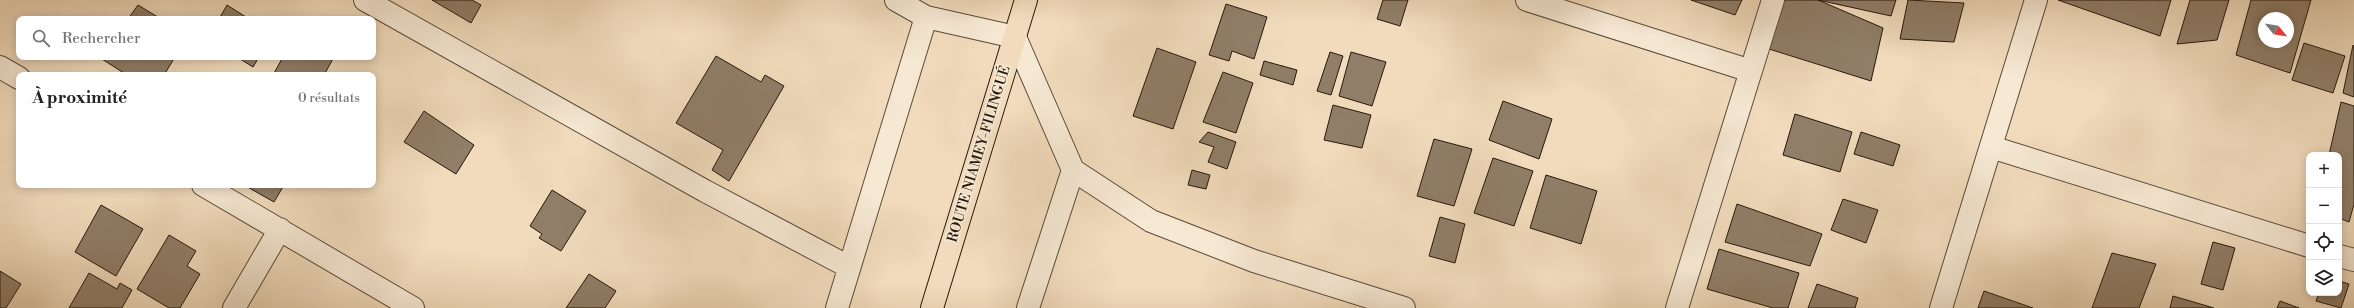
<!DOCTYPE html>
<html lang="fr">
<head>
<meta charset="utf-8">
<style>
  :root { --surface:#fff; --page:#f6f6f6; --text:#222; --muted:#767676; --line:#e0e0e0 }
  body { margin:0; font-family:"Libre Bodoni",serif; background:var(--page); color:var(--text) }
  .controls { position:absolute; right:12px; bottom:12px; display:grid; overflow:hidden; border-radius:8px; box-shadow:0 2px 10px #0003 }
  .controls button { width:36px; height:36px; display:grid; place-items:center; padding:0; border:0; border-bottom:1px solid var(--line); background:var(--surface); color:var(--text); font:20px sans-serif }
  .compass { position:absolute; left:2258px; top:12px; width:36px; height:36px; border-radius:50%; background:var(--surface); box-shadow:0 2px 10px #0003; rotate:120deg }
  .list { margin:0; padding:0; list-style:none }
  h2 { display:flex; justify-content:space-between; align-items:center; height:52px; margin:0; padding:0 16px; font-size:17px }
  h2 small { font-size:13px; font-weight:400; color:var(--muted) }
  .icon { flex:none; width:22px; height:22px; fill:none; stroke:currentColor; stroke-width:2; stroke-linecap:round; stroke-linejoin:round }
  .map { position:relative; flex:none; width:2354px; height:308px; overflow:hidden }
  .search { position:absolute; background:var(--surface); box-shadow:0 2px 10px #0003; left:16px; top:16px; width:360px; height:44px; display:flex; align-items:center; gap:10px; box-sizing:border-box; padding:0 14px; border-radius:8px; color:var(--muted); font-size:15px }
  .panel { position:absolute; background:var(--surface); box-shadow:0 2px 10px #0003; left:16px; top:72px; width:360px; height:116px; border-radius:8px }
  .map>svg:first-child { display:block }
</style>
</head>
<body>
<div class="map">
<svg width="2354" height="308" viewBox="0 0 2354 308">
  <rect width="100%" height="100%" fill="#f1dbbc"/>
  <filter id="stains"><feTurbulence type="fractalNoise" baseFrequency=".005" numOctaves="4"/><feColorMatrix values="0 0 0 0 .2 0 0 0 0 .09 0 0 0 0 .02 0 0 0 .5 -.17"/></filter>
  <radialGradient id="worn" r=".72"><stop offset=".6" stop-color="#630" stop-opacity="0"/><stop offset="1" stop-color="#630" stop-opacity=".3"/></radialGradient>
  <!-- building -->
  <path fill="#907e68" stroke="#26190c" fill-rule="evenodd" d="M432 0H472L481 5 471 23Z
    M1383 0H1408L1400 26 1377 19Z
    M1691 0H1742L1735 15Z
    M1783 0H1818L1883 28 1871 81 1769 49Z
    M1818 0H1896L1891 16Z
    M1908 0 1964 3 1954 42 1900 39Z
    M2058 0H2171L2160 36Z
    M2190 0H2229L2217 40 2177 44Z
    M2251 0H2311L2290 73 2236 55ZM2264 18H2288V42H2264Z
    M1226 4 1267 17 1254 59 1232 51 1229 61 1209 55Z
    M138 5 161 19H128Z
    M227 5 249 19H219Z
    M2304 43 2345 56 2333 93 2292 80Z
    M2353 45 2354 46V97L2343 93Z
    M1157 48 1196 62 1173 129 1133 116Z
    M1330 52 1343 56 1331 95 1317 91Z
    M1351 52 1386 62 1372 106 1339 96Z
    M716 56 761 82 765 75 784 86 729 181 712 170 723 150 676 123Z
    M104 57H175L164 75H127L102 59Z
    M237 57H259L253 67Z
    M283 57H334L324 75H273Z
    M1264 61 1297 70 1293 85 1260 75Z
    M1223 72 1253 83 1236 133 1203 122Z
    M1503 101 1552 119 1539 159 1489 140Z
    M2341 102 2354 106V204L2349 222 2339 218V155H2329Z
    M1333 105 1371 115 1362 148 1324 140Z
    M424 111 474 145 456 174 404 142Z
    M1795 114 1852 132 1840 172 1783 155Z
    M1208 132 1236 142 1227 169 1208 162 1214 147 1199 142Z
    M1861 132 1900 145 1893 166 1854 154Z
    M1434 139 1472 149 1454 206 1417 196Z
    M1493 158 1533 171 1514 226 1474 213Z
    M1192 170 1210 175 1206 189 1188 185Z
    M1546 175 1597 191 1581 244 1530 228Z
    M244 185H284L274 202Z
    M552 190 586 211 561 251 539 238 542 234 530 226Z
    M1843 199 1878 210 1866 243 1831 230Z
    M1737 204 1822 234 1810 266 1725 242Z
    M101 205 143 229 116 276 75 252Z
    M1440 217 1465 224 1455 263 1429 256Z
    M169 235 196 251 187 266 200 274 180 308H169L137 289Z
    M2213 242 2235 248 2223 290 2201 284Z
    M1719 249 1799 273 1788 308H1773L1707 289Z
    M2112 253 2156 264 2139 308H2092Z
    M0 271 21 284 6 308H0Z
    M89 273 117 289 120 283 132 290 122 308H69Z
    M589 274 616 291 605 308H566Z
    M2339 281 2349 284 2341 308 2316 301 2319 293H2339Z
    M1817 284 1858 298 1855 308H1808Z
    M1984 291 2033 308H1978Z
    M2173 296 2214 308H2170Z
    M2280 301 2299 308H2277Z"/>
  <g fill="none" stroke-linecap="round" stroke-linejoin="round">
    <!-- minor casing -->
    <g stroke="#594a38" stroke-width="24">
      <path id="minor" d="M365 0 705 191 849 267
        M896 0 926 17 1015 37 1073 170 1151 221 1254 261 1404 308
        M1527 0 1751 71
        M0 67 19 78
        M1991 147 2309 246
        M203 185 413 308
        M2339 256 2354 260
        M234 308 280 229
        M837 308 926 17
        M1028 308 1073 170
        M1677 308 1773 0
        M1941 308 2036 0"/>
    </g>
    <!-- primary casing -->
    <g stroke="#26190c" stroke-width="24">
      <path id="primary" d="M932 308 1026 0"/>
    </g>
    <!-- minor -->
    <use href="#minor" stroke="#f6e8d3" stroke-width="22"/>
    <!-- primary -->
    <use href="#primary" stroke="#f1dbbc" stroke-width="22"/>
  </g>
  <g text-anchor="middle" dominant-baseline="central" stroke-width="3.5" stroke-linejoin="round" paint-order="stroke">
    <!-- street labels -->
    <g font-size="14" fill="#26190c" stroke="#f6e8d3">
      <text transform="translate(979 154) rotate(-73)">ROUTE NIAMEY-FILINGUÉ</text>
    </g>
  </g>
  <rect width="100%" height="100%" filter="url(#stains)"/>
  <rect width="100%" height="100%" fill="url(#worn)"/>
</svg>
<div class="controls">
<button>+</button>
<button>−</button>
<button><svg class="icon" aria-label="locate" viewBox="0 0 24 24"><circle cx="12" cy="12" r="6"/><path d="M12 2v4M12 18v4M2 12h4M18 12h4"/></svg></button>
<button><svg class="icon" aria-label="layers" viewBox="0 0 24 24"><path d="M12 4l9 5-9 5-9-5zM3 14l9 5 9-5"/></svg></button>
</div>
<svg class="compass" viewBox="-18 -18 36 36"><path d="M0-13l5 13h-10z" fill="#e53935"/><path d="M0 13l5-13h-10z" fill="#767676"/></svg>
<div class="search"><svg class="icon" aria-label="search" viewBox="0 0 24 24"><circle cx="10" cy="10" r="6"/><path d="M15 15l6 6"/></svg>Rechercher</div>
<section class="panel">
<h2>À proximité<small>0 résultats</small></h2>
<ul class="list">
</ul>
</section>
</div>
</body>
</html>
